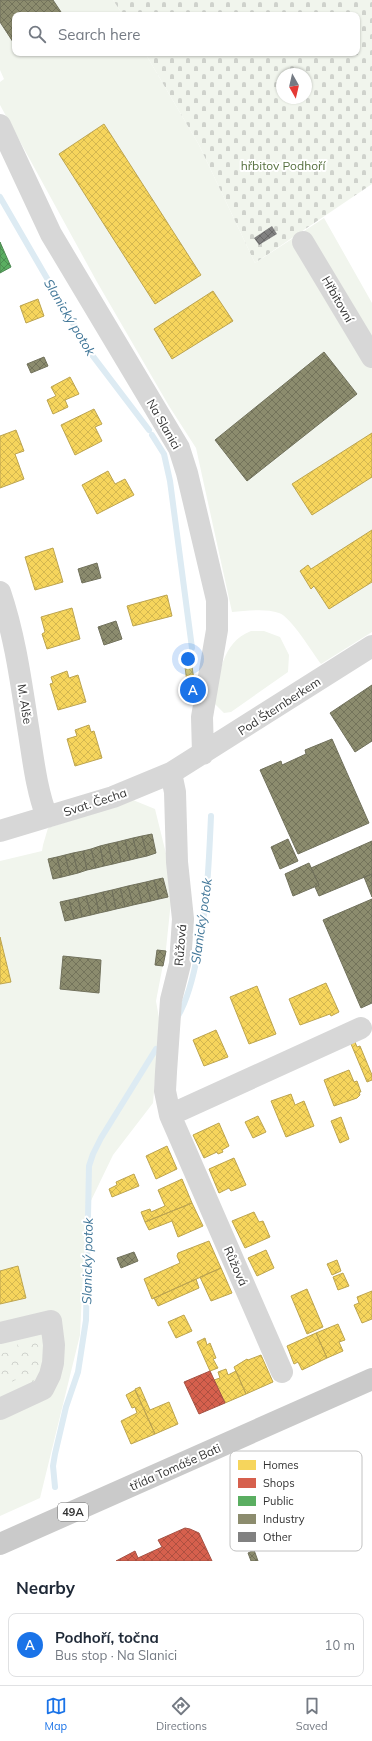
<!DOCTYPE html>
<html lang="en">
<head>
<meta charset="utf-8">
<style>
  :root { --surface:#fff; --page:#f2f2f3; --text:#1f2937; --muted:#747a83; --line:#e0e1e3; --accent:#1a73e8 }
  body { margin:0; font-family:Mulish,sans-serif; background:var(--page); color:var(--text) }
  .compass { position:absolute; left:276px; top:68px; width:36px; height:36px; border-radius:50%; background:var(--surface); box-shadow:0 1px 3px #0004; rotate:172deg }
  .you { position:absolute; left:188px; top:659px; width:14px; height:14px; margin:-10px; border:3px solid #fff; border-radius:50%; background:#1a73e8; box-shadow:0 0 0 6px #1a73e833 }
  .badge { display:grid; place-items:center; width:26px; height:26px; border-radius:50%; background:var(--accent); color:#fff; font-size:13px; font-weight:700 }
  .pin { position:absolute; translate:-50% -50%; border:2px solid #fff; box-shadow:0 1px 4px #0006 }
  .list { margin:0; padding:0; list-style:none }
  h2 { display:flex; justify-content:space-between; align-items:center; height:52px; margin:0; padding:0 16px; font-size:17px }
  h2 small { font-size:13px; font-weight:400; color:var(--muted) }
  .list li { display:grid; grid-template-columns:26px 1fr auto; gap:12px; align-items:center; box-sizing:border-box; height:64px; margin:0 8px 8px; padding:0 8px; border:1px solid var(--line); border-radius:8px }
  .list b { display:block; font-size:15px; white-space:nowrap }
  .list p { margin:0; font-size:13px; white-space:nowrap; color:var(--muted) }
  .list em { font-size:13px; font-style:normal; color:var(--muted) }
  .icon { flex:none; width:22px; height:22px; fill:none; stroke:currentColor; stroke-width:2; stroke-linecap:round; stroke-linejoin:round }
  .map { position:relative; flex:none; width:372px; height:1561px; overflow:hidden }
  .search { position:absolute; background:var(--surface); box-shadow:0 1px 3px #0004; left:12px; right:12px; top:12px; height:44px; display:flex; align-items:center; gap:10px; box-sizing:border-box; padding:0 14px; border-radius:8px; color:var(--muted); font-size:15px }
  .sheet { height:124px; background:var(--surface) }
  nav { display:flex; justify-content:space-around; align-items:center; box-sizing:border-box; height:56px; border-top:1px solid var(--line); background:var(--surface); font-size:11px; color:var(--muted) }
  nav a { display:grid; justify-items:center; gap:2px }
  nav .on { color:var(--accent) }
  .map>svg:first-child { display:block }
</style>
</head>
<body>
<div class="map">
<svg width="372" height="1561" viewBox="0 0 372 1561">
  <defs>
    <pattern id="forest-crowns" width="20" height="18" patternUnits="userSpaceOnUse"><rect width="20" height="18" fill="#f1f5ed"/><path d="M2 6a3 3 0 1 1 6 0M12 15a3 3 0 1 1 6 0" fill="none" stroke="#cfd2cc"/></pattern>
    <pattern id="cemetery-stones" width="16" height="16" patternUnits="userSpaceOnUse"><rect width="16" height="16" fill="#f1f5ed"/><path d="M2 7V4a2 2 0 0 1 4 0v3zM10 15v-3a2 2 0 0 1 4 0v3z" fill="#cfd2cc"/></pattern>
    <pattern id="homes-cross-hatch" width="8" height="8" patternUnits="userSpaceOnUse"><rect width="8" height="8" fill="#f6d55c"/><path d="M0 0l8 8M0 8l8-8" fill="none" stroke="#d3b750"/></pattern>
    <pattern id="shops-cross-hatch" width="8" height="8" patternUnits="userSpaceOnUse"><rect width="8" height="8" fill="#d6604d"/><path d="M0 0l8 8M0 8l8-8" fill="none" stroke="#ae5041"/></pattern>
    <pattern id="public-cross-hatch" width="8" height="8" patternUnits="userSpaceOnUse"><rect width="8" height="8" fill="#5aae61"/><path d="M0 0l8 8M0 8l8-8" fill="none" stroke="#4b8e51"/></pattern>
    <pattern id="industry-cross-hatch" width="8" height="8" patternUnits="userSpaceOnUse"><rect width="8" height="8" fill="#8c8c6e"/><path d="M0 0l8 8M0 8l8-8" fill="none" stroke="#73735b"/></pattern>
    <pattern id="building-cross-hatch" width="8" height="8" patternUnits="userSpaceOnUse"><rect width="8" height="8" fill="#818181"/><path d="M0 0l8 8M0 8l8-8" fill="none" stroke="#6a6a6a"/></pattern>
  </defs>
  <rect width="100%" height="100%" fill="#fff"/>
  <!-- grass -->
  <path fill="#f1f5ed" d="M0 0H113L123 15H15V53H145L199 145 255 263 324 218 372 303V632L321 664C312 652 291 617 279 613 265 608 246 611 232 612L196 448 169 406 97 282 0 105V82L4 79 0 70Z
    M251 631H264L280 637 289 655 288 672 231 712 224 713 214 703C220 674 221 643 251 631Z
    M133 800 155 809 173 882 166 949 156 1001 160 1024 153 1103 113 1155 86 1211 80 1335 40 1498 0 1516V861L42 851 43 845 48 828Z"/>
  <!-- forest -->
  <path fill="url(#forest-crowns)" d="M23 1336 36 1341C46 1363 41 1375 24 1391L18 1379 0 1387V1354L18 1349 16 1338Z"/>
  <!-- cemetery -->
  <path fill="url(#cemetery-stones)" fill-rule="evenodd" d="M113 0H372V184L255 263 199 145 145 53H357V15H123ZM282 74H306V98H282Z"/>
  <!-- homes -->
  <path fill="url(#homes-cross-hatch)" stroke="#bca450" d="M104 124 201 275 155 304 59 154Z
    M213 291 233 321 172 359 154 329Z
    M38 299 44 316 26 323 20 306Z
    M70 377 79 394 65 400 68 407 53 414 47 400 56 396 51 387Z
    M94 409 102 424 95 427 102 441 75 455 61 425Z
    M16 430 24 451 15 454 24 479 0 488V436Z
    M372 433V477L312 515 292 484Z
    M108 471 115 484 125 479 134 495 97 514 82 485Z
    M372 530V582L329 609 314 586 311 589 300 571 308 565 311 569Z
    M53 548 63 582 35 590 25 557Z
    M167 595 172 616 133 626 127 606Z
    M72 608 80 639 47 649 42 634 45 632 41 617Z
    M192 666 194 681 187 682 185 667Z
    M67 671 69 678 78 675 86 702 58 710 50 684 53 683 51 677Z
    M89 725 91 732 94 731 102 758 75 766 67 739 77 736 75 730Z
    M0 937 11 982 0 984Z
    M326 983 339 1012 331 1016 330 1014 300 1025 289 999Z
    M257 986 276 1034 249 1044 230 997Z
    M216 1030 228 1057 204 1066 193 1040Z
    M355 1042 357 1047 360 1046 372 1075V1080L367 1082 351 1044Z
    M349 1070 354 1082 357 1081 361 1092H359L360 1095 357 1098 334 1106 324 1080Z
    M291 1094 295 1105 304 1101 314 1126 286 1137 271 1101Z
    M258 1116 266 1132 253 1138 245 1122Z
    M341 1117 349 1139 340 1143 331 1121Z
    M219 1123 229 1146 222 1150 223 1152 218 1154 217 1152 204 1158 193 1135Z
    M167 1146 177 1169 156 1179 146 1156Z
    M234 1158 246 1185 231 1191 229 1188 219 1193 209 1169Z
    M134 1174 139 1186 112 1197 109 1189 117 1185 116 1182Z
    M182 1179 192 1203 145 1222 141 1212 150 1209 151 1212 165 1206 158 1190Z
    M192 1203 203 1226 178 1237 172 1221 149 1230 145 1222Z
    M254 1212 259 1222 263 1221 270 1237 245 1248 232 1221Z
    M209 1241 221 1268 152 1299 144 1279 180 1263 177 1256 178 1253Z
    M266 1250 274 1268 257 1276 248 1258Z
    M337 1260 341 1271 332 1275 327 1264Z
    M18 1266 26 1298 0 1304V1271Z
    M221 1268 232 1293 211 1301 200 1277Z
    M343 1273 349 1286 338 1290 333 1277Z
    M196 1279 199 1288 158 1306 154 1298Z
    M307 1289 323 1327 307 1334 291 1296Z
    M372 1291V1319L362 1323 354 1305 359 1303 357 1297Z
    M184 1315 192 1331 176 1338 168 1322Z
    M338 1324 345 1340 339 1342 343 1351 327 1358 316 1333Z
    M316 1333 327 1358 302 1370 298 1362 294 1364 287 1346Z
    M205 1338 207 1345 210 1343 216 1358 213 1359 218 1368 210 1371 197 1342Z
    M261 1355 273 1382 246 1394 234 1367 247 1359 248 1360Z
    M226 1369 228 1375 236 1371 246 1394 225 1403 214 1380 220 1378 218 1372Z
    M140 1387 150 1410 169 1402 178 1424 155 1434 135 1389Z
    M135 1390 155 1434 131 1444 121 1421 137 1413 135 1407 132 1408 126 1395Z"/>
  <!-- shops -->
  <path fill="url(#shops-cross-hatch)" stroke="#a55245" d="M210 1371 225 1403 199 1414 184 1382Z
    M185 1528 190 1529 199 1533 212 1561H116L135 1551 138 1558 162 1547 158 1540Z"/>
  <!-- public -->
  <path fill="url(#public-cross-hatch)" stroke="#4e8953" d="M0 242 11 267 0 273Z"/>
  <!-- industry -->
  <path fill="url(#industry-cross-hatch)" stroke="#71715c" d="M0 0H53L63 15H15V45L0 22Z
    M324 352 357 394 247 481 215 440Z
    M44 357 48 366 31 373 27 364Z
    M97 563 101 578 82 583 78 569Z
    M116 621 122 639 104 645 98 627Z
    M372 685V741L355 752 330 713Z
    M332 739 369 823 298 854 260 770 281 761 282 765 306 754 305 750Z
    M152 834 156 853 147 856 142 836Z
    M142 836 147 856 138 858 133 838Z
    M133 838 138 858 130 860 125 840Z
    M288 839 298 861 280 869 271 847Z
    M125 840 130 860 121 862 117 842Z
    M372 841V874L319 896 315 887 319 885 311 868Z
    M117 842 121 862 113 864 108 844Z
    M108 844 113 864 104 866 100 846Z
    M100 846 104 866 96 868 91 849Z
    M91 849 96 868 87 870 83 851Z
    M83 851 87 870 78 873 73 853Z
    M73 853 78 873 70 875 65 855Z
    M65 855 70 875 62 877 57 857Z
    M57 857 62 877 53 879 48 859Z
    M309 863 319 885 293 896 285 874Z
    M372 874V897L364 877Z
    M163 878 168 897 159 899 154 880Z
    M154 880 159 899 151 901 146 882Z
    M146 882 151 901 142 903 137 884Z
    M137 884 142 903 133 905 128 886Z
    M128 886 133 905 125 907 120 888Z
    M120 888 125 907 116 909 112 890Z
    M112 890 116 909 108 911 103 892Z
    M103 892 108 911 99 913 95 894Z
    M95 894 99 913 91 915 86 896Z
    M86 896 91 915 82 917 78 898Z
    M78 898 82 917 74 919 69 900Z
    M372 899V1003L361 1008 323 920Z
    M69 900 74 919 65 921 60 902Z
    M157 950 166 951 163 966 155 965Z
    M63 956 101 960 99 993 60 989Z
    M134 1252 138 1261 121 1268 117 1258Z
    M254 1550 258 1561H251L248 1553Z"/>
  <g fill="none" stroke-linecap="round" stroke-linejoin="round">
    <!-- stream -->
    <path stroke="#ddebf3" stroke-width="6" d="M0 197 89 351 149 430
      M152 435 164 454 170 481 192 648
      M178 1016C189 997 194 974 198 952 207 907 209 862 211 816
      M55 1487 53 1466 55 1454 66 1407 78 1372 86 1320 89 1166 93 1154 101 1138 156 1049"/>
  </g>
  <!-- building -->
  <path fill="url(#building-cross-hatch)" d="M272 226 277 234 259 245 254 238Z"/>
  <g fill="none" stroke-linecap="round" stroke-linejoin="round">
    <!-- street -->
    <path stroke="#d7d7d7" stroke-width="22" d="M0 125 51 234 179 448 187 473 217 600V630L202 717 203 754
      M303 242 372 357
      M0 592C15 636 21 682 28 727 33 757 36 789 47 817
      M171 773 175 792 177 862 183 919 180 964 171 1000 166 1072 165 1091 170 1115 282 1372
      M0 831 113 797 171 773 372 646
      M170 1115 361 1028
      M0 1333 51 1321 54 1345 53 1363 50 1375 43 1389 0 1409"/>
    <!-- primary -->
    <path stroke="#cacaca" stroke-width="22" d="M0 1544 372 1379"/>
  </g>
  <g text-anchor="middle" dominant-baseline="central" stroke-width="4" stroke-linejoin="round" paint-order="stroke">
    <!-- shield labels -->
    <rect fill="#fff" stroke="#707070" stroke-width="1" x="58" y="1503" width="30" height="18" rx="3"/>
    <g font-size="11" font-weight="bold" fill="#333">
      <text x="73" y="1512">49A</text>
    </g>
    <!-- park labels -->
    <g font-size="12" fill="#56703f" stroke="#fff">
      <text x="283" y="165">hřbitov Podhoří</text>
    </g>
    <!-- street labels -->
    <g font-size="12" fill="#333" stroke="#fff">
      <text transform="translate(338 299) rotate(60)">Hřbitovní</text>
      <text transform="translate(164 424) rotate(60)">Na Slanici</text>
      <text transform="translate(25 704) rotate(81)">M. Alše</text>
      <text transform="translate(279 706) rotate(-33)">Pod Šternberkem</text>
      <text transform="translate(95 802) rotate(-18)">Svat. Čecha</text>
      <text transform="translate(180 945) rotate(-85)">Růžová</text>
      <text transform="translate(236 1266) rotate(66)">Růžová</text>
      <text transform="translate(175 1467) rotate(-24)">třída Tomáše Bati</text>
    </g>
    <!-- water labels -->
    <g font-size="13" font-style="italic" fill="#3f7597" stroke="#fff">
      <text transform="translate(70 317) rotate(59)">Slanický potok</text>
      <text transform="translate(201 921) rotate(-82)">Slanický potok</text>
      <text transform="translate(87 1261) rotate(-89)">Slanický potok</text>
    </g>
  </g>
  <!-- legend -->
  <rect x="230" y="1451" width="132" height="100" rx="6" fill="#fff" stroke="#c2c2c2" stroke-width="1"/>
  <rect x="238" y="1460" width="18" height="10" fill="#f6d55c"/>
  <rect x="238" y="1478" width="18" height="10" fill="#d6604d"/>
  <rect x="238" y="1496" width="18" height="10" fill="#5aae61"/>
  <rect x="238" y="1514" width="18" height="10" fill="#8c8c6e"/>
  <rect x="238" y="1532" width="18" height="10" fill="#818181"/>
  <g font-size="11" fill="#333">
    <text x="263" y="1469">Homes</text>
    <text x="263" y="1487">Shops</text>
    <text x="263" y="1505">Public</text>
    <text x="263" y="1523">Industry</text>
    <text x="263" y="1541">Other</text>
  </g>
</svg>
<svg class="compass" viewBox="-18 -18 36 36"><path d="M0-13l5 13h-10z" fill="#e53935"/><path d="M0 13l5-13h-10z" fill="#747a83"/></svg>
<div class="you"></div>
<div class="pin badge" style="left:193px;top:690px">A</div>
<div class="search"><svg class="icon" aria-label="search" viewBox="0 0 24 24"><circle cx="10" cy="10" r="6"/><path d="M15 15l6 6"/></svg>Search here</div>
</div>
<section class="sheet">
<h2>Nearby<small></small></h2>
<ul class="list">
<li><span class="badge">A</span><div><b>Podhoří, točna</b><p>Bus stop · Na Slanici</p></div><em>10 m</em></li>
</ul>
</section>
<nav>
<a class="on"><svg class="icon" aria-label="map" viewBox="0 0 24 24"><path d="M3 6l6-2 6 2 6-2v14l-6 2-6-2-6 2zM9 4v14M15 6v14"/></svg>Map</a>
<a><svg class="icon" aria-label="directions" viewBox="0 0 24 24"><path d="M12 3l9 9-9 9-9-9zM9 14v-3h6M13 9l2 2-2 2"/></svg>Directions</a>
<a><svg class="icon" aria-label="saved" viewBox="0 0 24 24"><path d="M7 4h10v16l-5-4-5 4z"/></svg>Saved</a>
</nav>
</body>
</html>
